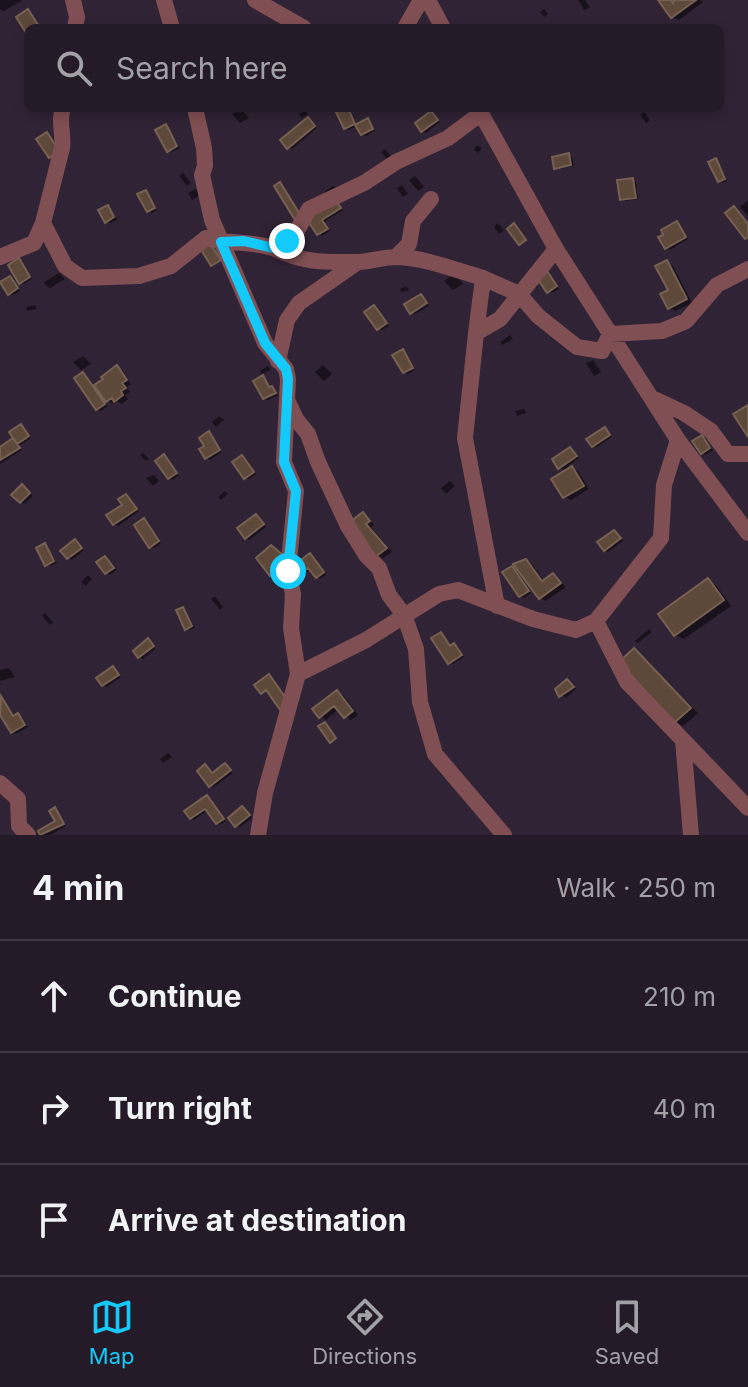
<!DOCTYPE html>
<html lang="en">
<head>
<meta charset="utf-8">
<style>
  :root { --surface:#241a28; --page:#302734; --text:#f1f3f6; --muted:#a3a1a8; --line:#413845; --accent:#14cafb }
  body { margin:0; font-family:Inter,sans-serif; background:var(--page); color:var(--text) }
  .stop { position:absolute; width:24px; height:24px; margin:-18px; border:6px solid #14cafb; border-radius:50%; background:#fff }
  .stop.end { background:#14cafb; border-color:#fff; box-shadow:0 2px 8px #0008 }
  .list { margin:0; padding:0; list-style:none }
  h2 { display:flex; justify-content:space-between; align-items:center; height:104px; margin:0; padding:0 32px; font-size:34px }
  h2 small { font-size:26px; font-weight:400; color:var(--muted) }
  .list li { display:grid; grid-template-columns:52px 1fr auto; gap:24px; align-items:center; box-sizing:border-box; height:112px; padding:0 32px; border-top:2px solid var(--line) }
  .list b { display:block; font-size:30px; white-space:nowrap }
  .list em { font-size:26px; font-style:normal; color:var(--muted) }
  .icon { flex:none; width:44px; height:44px; fill:none; stroke:currentColor; stroke-width:2; stroke-linecap:round; stroke-linejoin:round }
  .map { position:relative; flex:none; width:748px; height:835px; overflow:hidden }
  .search { position:absolute; background:var(--surface); box-shadow:0 4px 12px #0003; left:24px; right:24px; top:24px; height:88px; display:flex; align-items:center; gap:20px; box-sizing:border-box; padding:0 28px; border-radius:12px; color:var(--muted); font-size:30px }
  .sheet { height:440px; background:var(--surface) }
  nav { display:flex; justify-content:space-around; align-items:center; box-sizing:border-box; height:112px; border-top:2px solid var(--line); background:var(--surface); font-size:22px; color:var(--muted) }
  nav a { display:grid; justify-items:center; gap:4px }
  nav .on { color:var(--accent) }
  .map>svg:first-child { display:block }
</style>
</head>
<body>
<div class="map">
<svg width="748" height="835" viewBox="0 0 748 835">
  <rect width="100%" height="100%" fill="#302335"/>
  <!-- shadow -->
  <path fill="#0007" d="M0 0H23L4 11 0 9Z
    M578 0H585L590 7 584 10Z
    M661 0H670L681 7 676 0H701L703 2 679 20 673 17Z
    M544 9 548 14 544 17 540 12Z
    M344 108 350 109 357 126 349 130 346 127Z
    M241 109 249 118 240 123 232 114Z
    M305 110 308 114 302 118 299 114Z
    M644 112 650 120 646 123 640 115Z
    M431 113 440 122 426 133 423 131Z
    M368 120 375 131 366 136 362 134Z
    M311 121 317 128 292 149 288 147Z
    M166 127 180 148 172 152 168 150Z
    M477 145 482 148 478 153 474 150Z
    M385 149 391 156 387 159 381 152Z
    M568 155 572 157 574 166 560 169 556 167Z
    M716 161 719 163 727 181 723 183 719 181Z
    M183 173 191 183 187 186 179 176Z
    M415 176 424 187 418 191 409 180Z
    M632 180 636 182 638 199 625 201 622 199Z
    M402 185 408 194 403 197 397 188Z
    M333 186 337 188 339 204 343 210 324 222 330 231 322 236 309 219 328 198 324 192Z
    M196 189 200 195 192 200 188 193Z
    M146 192 157 210 152 213 148 211Z
    M748 200V216L740 207Z
    M108 207 117 220 110 223 106 221Z
    M498 223 504 230 499 234 494 227Z
    M677 223 688 239 670 250 667 248Z
    M19 260 32 279 24 284 20 282Z
    M667 262 673 266 692 303 675 311 670 308 671 291Z
    M59 273 65 279 50 288 46 286 44 282Z
    M454 274 463 284 453 290 444 281Z
    M547 274 559 289 552 293 549 291Z
    M10 278 20 291 13 295 10 293Z
    M406 286 409 290 401 292 400 289Z
    M421 296 429 306 415 314 411 312Z
    M35 305 37 309 27 311 26 307Z
    M374 307 389 326 382 330 378 328Z
    M510 335 513 339 502 345 500 342Z
    M403 351 415 370 408 374 404 372Z
    M83 356 91 364 81 370 73 362Z
    M593 360 601 372 594 376 586 363Z
    M323 365 332 374 324 381 315 372Z
    M268 366 270 370 262 374 260 371Z
    M117 368 123 371 131 384 127 387 130 392 125 395 128 399 122 404 117 401 113 404 101 397 108 406 101 411 97 409 83 374 95 388Z
    M263 378 278 395 268 400 264 398Z
    M524 409 526 413 517 416 515 411Z
    M219 416 224 420 216 427 212 422Z
    M21 427 31 438 19 446 22 450 0 464V449L16 439Z
    M605 429 612 437 597 447 593 445Z
    M209 434 222 452 210 460 207 458Z
    M702 437 713 450 706 455 702 453Z
    M570 449 579 458 568 466 578 471 589 489 571 500 565 497 566 471 559 467Z
    M143 453 149 459 146 461 140 455Z
    M165 457 179 475 173 480 169 478Z
    M242 457 256 474 249 479 245 477Z
    M154 475 159 481 153 486 146 478Z
    M450 481 455 486 446 494 441 488Z
    M26 489 33 496 24 504 21 502Z
    M225 491 228 494 221 500 218 497Z
    M126 496 139 511 118 526 114 524Z
    M363 515 369 518 374 525 371 527 392 552 383 558 377 555 353 522Z
    M256 516 266 527 249 540 246 538Z
    M144 520 161 544 154 548 151 546Z
    M615 532 623 541 608 552 605 550Z
    M76 541 84 550 72 560 68 558Z
    M45 546 57 563 50 566 46 564Z
    M106 558 117 570 110 575 99 562Z
    M314 558 326 575 320 579 311 569 302 576 299 574Z
    M525 561 532 564 545 582 554 576 566 587 546 601 540 598Z
    M512 568 521 573 519 575 531 593 524 598 520 596Z
    M88 575 92 579 86 586 81 582Z
    M708 581 716 585 731 606 684 639 675 635Z
    M215 596 223 607 220 610 211 599Z
    M183 609 195 628 190 630 186 628Z
    M45 613 53 622 50 625 42 616Z
    M649 629 652 632 638 643 635 641Z
    M441 634 452 647 457 648 464 657 453 664 450 662Z
    M148 641 156 648 143 659 140 657Z
    M634 651 642 656 698 713 683 726 675 721Z
    M9 668 15 677 0 681V670Z
    M113 669 121 677 107 687 103 685Z
    M568 681 576 689 566 698 558 692Z
    M337 692 343 695 358 715 351 720 339 709 326 720 320 716Z
    M1 698 15 717 18 715 22 717 28 727 16 734 12 732 0 711Z
    M168 753 172 757 163 763 160 759Z
    M225 765 233 773 214 787 210 785 206 767 213 774Z
    M207 797 226 821 220 825 208 810 194 820 191 818Z
    M243 808 252 818 240 827 236 826Z
    M55 809 66 826 51 835H43L41 832 58 822Z"/>
  <!-- building -->
  <path fill="#5d483a" stroke="#766052" stroke-width="2" d="M658 0H671L673 3 674 0H696L671 18Z
    M28 9 40 28H28V36L16 17Z
    M339 108H348L355 124 344 129 335 110Z
    M431 111 438 120 421 132 415 123Z
    M308 117 315 126 287 149 280 140Z
    M368 118 373 129 361 135 355 125Z
    M166 124 177 146 167 152 155 130Z
    M47 132 59 151 49 158 36 139Z
    M569 153 571 165 554 169 552 157Z
    M716 158 725 179 718 182 708 162Z
    M633 178 636 198 620 200 617 180Z
    M280 182 301 216 295 220 274 186Z
    M146 190 155 208 147 212 137 194Z
    M335 199 341 208 322 220 328 229 317 235 306 218Z
    M108 205 114 217 105 223 98 210Z
    M734 206 748 224V237L745 239 725 213Z
    M677 221 686 237 665 249 658 237 663 235 661 230Z
    M514 223 526 240 519 245 507 229Z
    M209 242 221 260 211 266 200 248Z
    M19 258 30 277 19 284 8 265Z
    M667 260 687 299 668 309 660 294 668 290 655 266Z
    M547 271 557 286 547 293 537 278Z
    M10 276 18 288 8 295 0 282Z
    M421 294 427 303 410 314 404 304Z
    M374 305 387 323 377 330 364 312Z
    M403 349 413 368 403 373 392 355Z
    M117 365 127 380 122 383 126 388 121 391 123 395 114 402 112 398 106 402 94 385 103 379 101 377Z
    M83 372 105 404 96 410 74 378Z
    M263 375 269 387 272 386 276 393 263 399 253 381Z
    M748 405V437L733 414Z
    M21 424 29 436 17 444 9 432Z
    M605 427 610 435 592 447 586 439Z
    M209 431 220 450 205 459 199 449 204 446 199 438Z
    M702 435 710 448 701 454 692 441Z
    M13 438 20 448 0 460V447Z
    M570 447 577 456 558 469 552 459Z
    M164 454 177 473 168 479 155 461Z
    M242 455 254 472 244 479 232 462Z
    M572 466 584 486 563 498 551 479Z
    M22 484 30 493 20 503 11 495Z
    M126 494 137 509 113 525 106 515 122 505 118 499Z
    M363 512 370 521 366 524 387 548 375 557 350 522Z
    M256 514 264 524 245 539 237 528Z
    M144 518 159 541 149 548 134 525Z
    M614 530 621 538 604 551 597 542Z
    M75 539 82 548 67 559 60 551Z
    M45 543 54 561 45 566 36 548Z
    M271 545 284 556 281 559 285 565 270 576 256 558Z
    M310 553 324 572 316 578 308 568 297 576 291 568Z
    M105 556 114 568 105 574 96 562Z
    M526 559 542 581 553 573 561 583 539 599 513 564Z
    M512 566 529 591 519 597 502 572Z
    M708 578 724 600 674 636 658 614Z
    M183 607 192 626 185 630 176 610Z
    M441 632 450 646 454 643 462 655 448 664 431 638Z
    M148 638 154 646 138 658 133 651Z
    M634 648 691 708 674 723 619 662Z
    M113 666 119 675 102 686 96 678Z
    M269 674 290 704 281 711 266 690 261 694 254 685Z
    M567 679 574 687 559 697 555 689Z
    M337 690 353 711 344 718 334 706 319 718 312 709Z
    M1 696 13 716 18 713 25 725 11 733 0 715Z
    M325 722 336 738 330 743 318 726Z
    M225 763 231 770 209 787 197 771 205 764 212 773Z
    M207 795 224 819 216 824 205 809 190 819 184 811Z
    M242 806 250 815 235 827 228 818Z
    M55 807 64 824 40 835 38 831 55 821 49 811Z"/>
  <g fill="none" stroke-linecap="round" stroke-linejoin="round">
    <!-- minor -->
    <path stroke="#804f53" stroke-width="16" d="M73 0 77 17 75 28
      M164 0 172 28
      M255 0 304 28
      M428 0 443 28
      M405 28 421 0
      M195 108 204 148 205 166 202 175 212 220 265 343 286 369 288 379 284 462 296 491 288 571 293 594 291 628 298 674 265 793 258 835
      M478 108 556 249 678 440 748 533
      M43 223 65 266 82 278 139 276 171 266 206 238C229 244 251 241 273 248L294 236 309 209 364 183 396 162 448 138 480 114
      M273 248C307 264 323 262 359 262 372 261 384 257 397 257 426 258 455 270 483 278
      M0 257 34 243 43 223 62 148C64 134 58 121 63 108
      M396 257 409 244 413 221 431 199
      M476 333 483 278 519 294 538 316 577 347 602 351 610 334 662 331 686 321 717 285 748 269
      M278 361 287 320 299 303 358 262
      M652 398 684 413 711 431 728 454H748
      M287 400 296 419 308 434 318 462 348 526 366 555 379 568 389 595 404 615 416 649 420 702 435 754 504 835
      M497 606 465 438 476 333 500 319 556 249
      M596 621 627 682 683 740
      M298 674 366 640 439 594 458 590 533 619 576 630 596 621 661 538 664 485 678 440
      M0 783 18 799 19 826 28 835
      M691 835 683 740 748 808"/>
  </g>
  <g fill="none" stroke-linecap="round" stroke-linejoin="round">
    <!-- route -->
    <path stroke="#14cafb" stroke-width="10" d="M287 241 273 248 244 241 221 242 265 343 286 369 288 379 284 462 296 491 288 571"/>
  </g>
</svg>
<div class="stop" style="left:288px;top:571px"></div>
<div class="stop end" style="left:287px;top:241px"></div>
<div class="search"><svg class="icon" aria-label="search" viewBox="0 0 24 24"><circle cx="10" cy="10" r="6"/><path d="M15 15l6 6"/></svg>Search here</div>
</div>
<section class="sheet">
<h2>4 min<small>Walk · 250 m</small></h2>
<ul class="list">
<li><svg class="icon" aria-label="ahead" viewBox="0 0 24 24"><path d="M12 20V5M6 11l6-6 6 6"/></svg><div><b>Continue</b></div><em>210 m</em></li>
<li><svg class="icon" aria-label="right" viewBox="0 0 24 24"><path d="M7 20v-9h11M14 6l5 5-5 5"/></svg><div><b>Turn right</b></div><em>40 m</em></li>
<li><svg class="icon" aria-label="arrive" viewBox="0 0 24 24"><path d="M6 21V4h12l-3 4 3 4H6"/></svg><div><b>Arrive at destination</b></div></li>
</ul>
</section>
<nav>
<a class="on"><svg class="icon" aria-label="map" viewBox="0 0 24 24"><path d="M3 6l6-2 6 2 6-2v14l-6 2-6-2-6 2zM9 4v14M15 6v14"/></svg>Map</a>
<a><svg class="icon" aria-label="directions" viewBox="0 0 24 24"><path d="M12 3l9 9-9 9-9-9zM9 14v-3h6M13 9l2 2-2 2"/></svg>Directions</a>
<a><svg class="icon" aria-label="saved" viewBox="0 0 24 24"><path d="M7 4h10v16l-5-4-5 4z"/></svg>Saved</a>
</nav>
</body>
</html>
